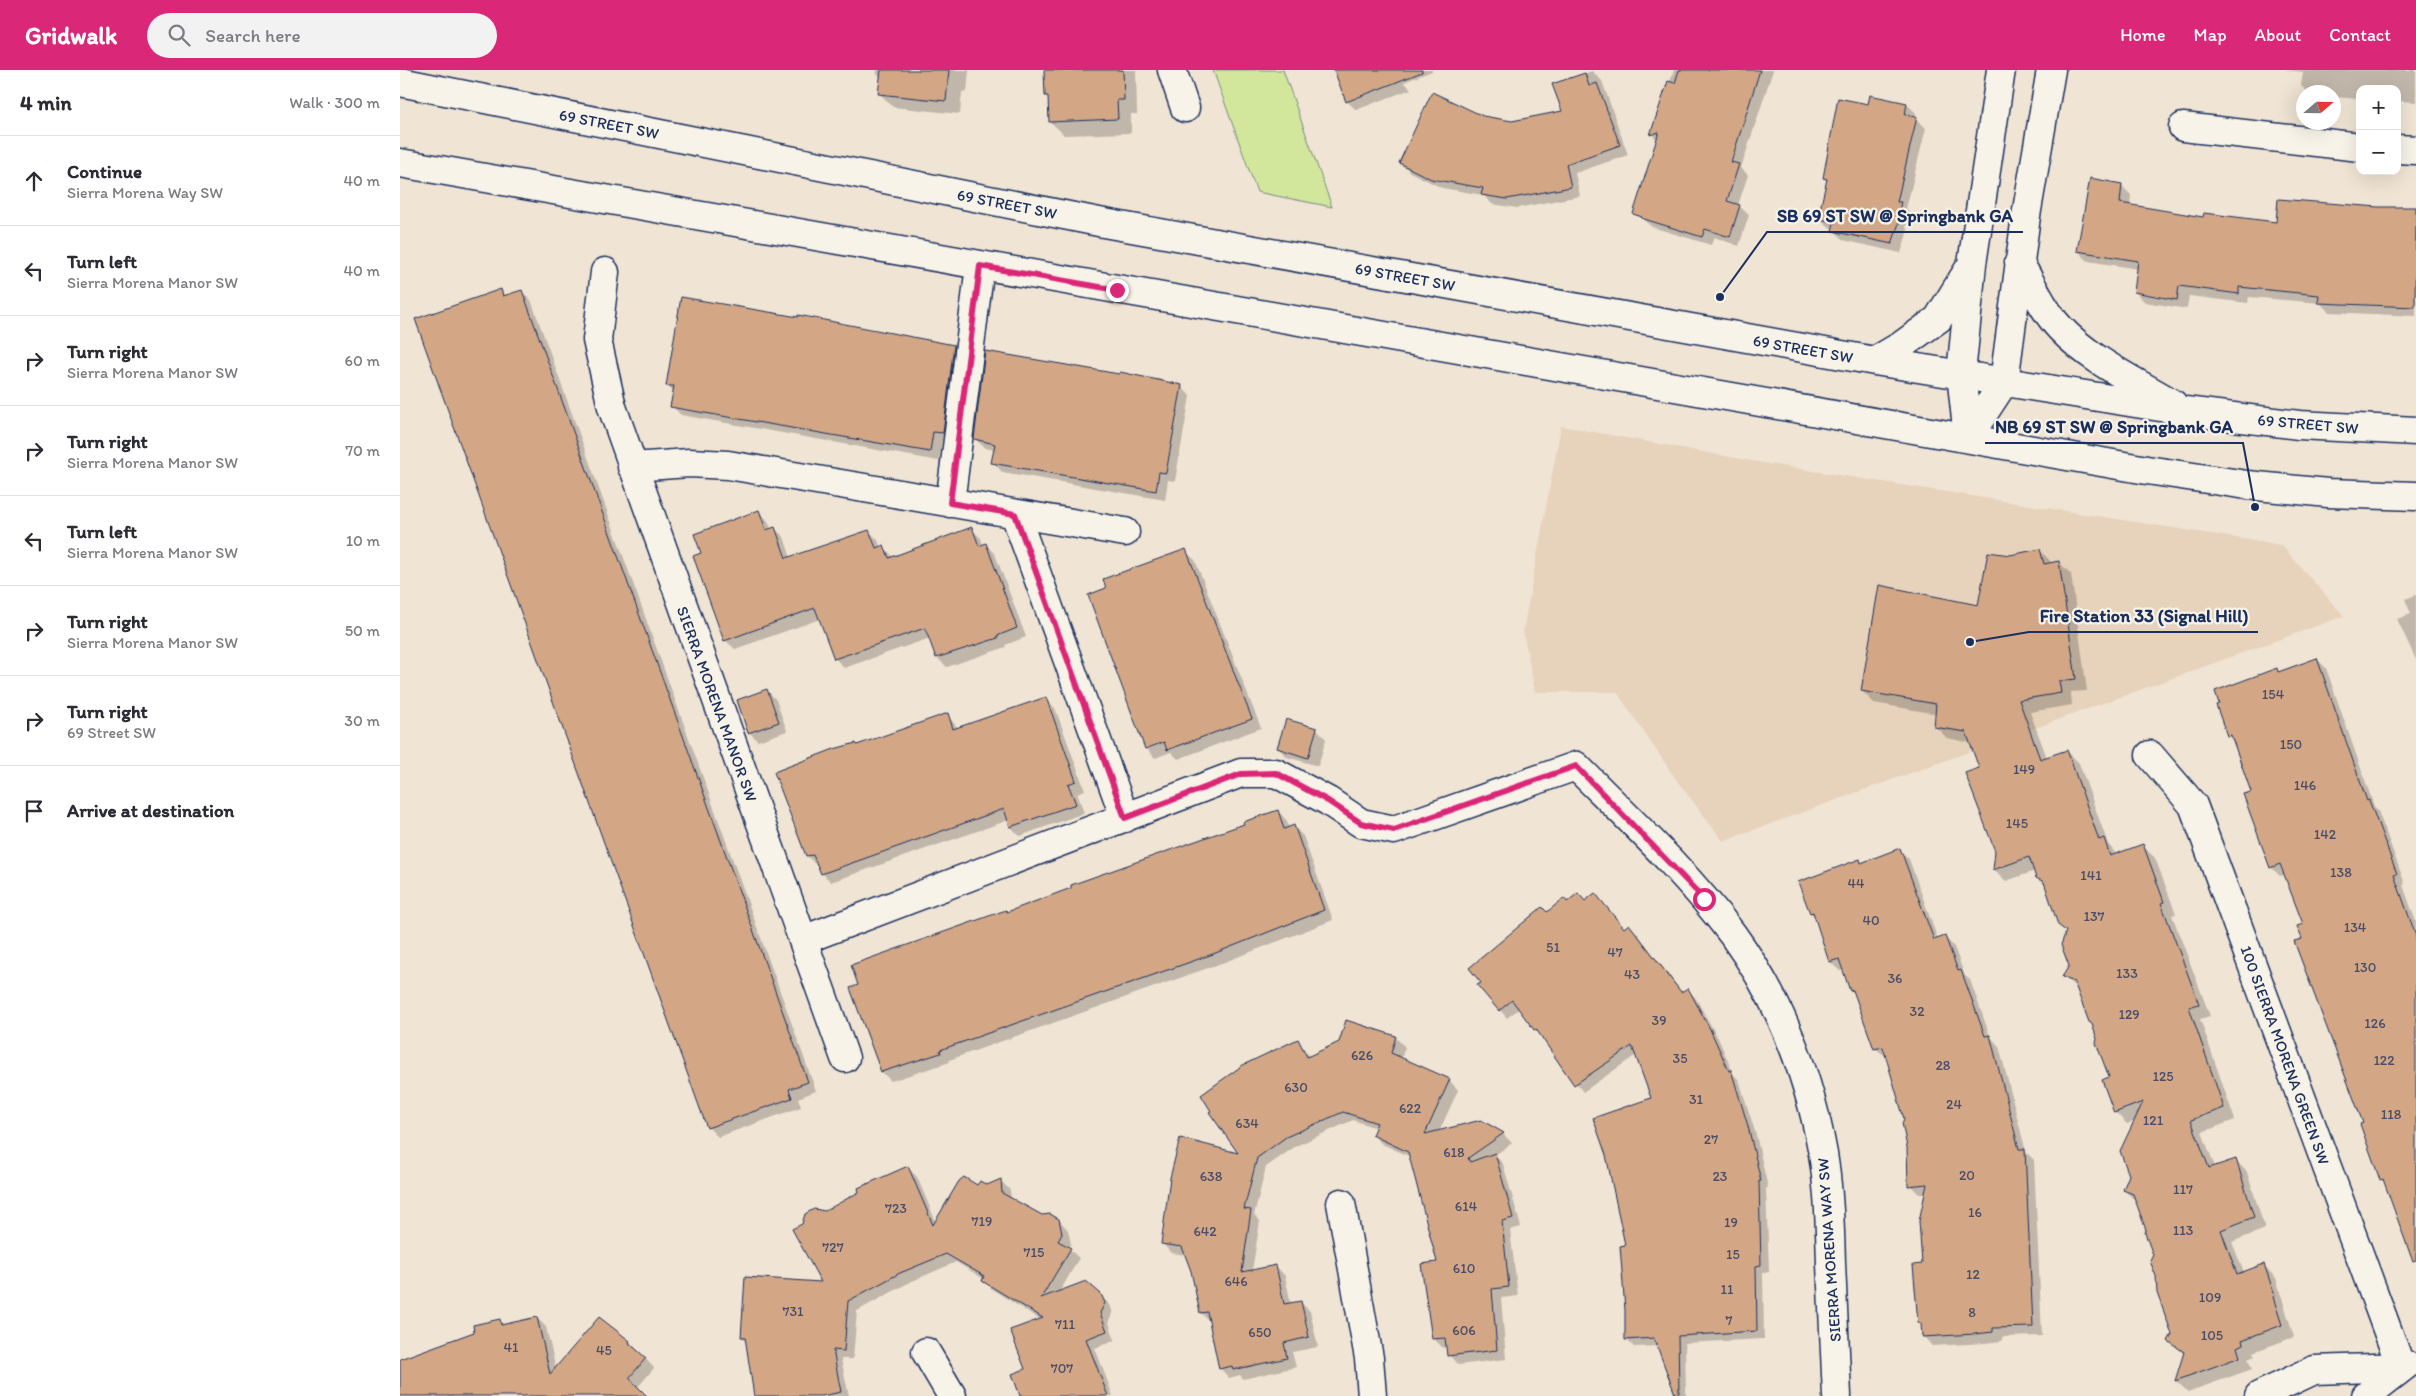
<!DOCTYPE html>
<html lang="en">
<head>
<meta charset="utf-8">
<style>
  :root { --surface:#fff; --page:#f2f2f3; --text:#2b2b33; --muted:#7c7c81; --line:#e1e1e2; --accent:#db2777 }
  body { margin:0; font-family:Itim,sans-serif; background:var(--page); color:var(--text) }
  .controls { position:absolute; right:15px; top:15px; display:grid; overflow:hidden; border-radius:10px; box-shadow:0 5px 20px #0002 }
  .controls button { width:45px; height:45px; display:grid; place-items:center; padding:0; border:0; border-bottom:1px solid var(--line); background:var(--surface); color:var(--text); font:25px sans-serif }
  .compass { position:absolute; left:1896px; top:15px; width:45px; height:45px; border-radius:50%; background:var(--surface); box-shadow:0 5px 20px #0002; rotate:70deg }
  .stop { position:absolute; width:15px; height:15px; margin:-11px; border:4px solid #db2777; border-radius:50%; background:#fff }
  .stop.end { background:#db2777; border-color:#fff; box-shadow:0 1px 5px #0008 }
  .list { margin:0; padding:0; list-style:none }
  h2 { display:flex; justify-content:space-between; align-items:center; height:65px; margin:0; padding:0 20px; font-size:21px }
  h2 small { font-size:16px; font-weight:400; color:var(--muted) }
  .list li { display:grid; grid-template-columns:32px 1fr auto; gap:15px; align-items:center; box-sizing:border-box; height:90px; padding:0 20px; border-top:1px solid var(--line) }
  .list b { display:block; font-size:19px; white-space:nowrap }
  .list p { margin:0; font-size:16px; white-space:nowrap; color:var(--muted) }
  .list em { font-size:16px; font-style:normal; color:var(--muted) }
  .icon { flex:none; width:28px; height:28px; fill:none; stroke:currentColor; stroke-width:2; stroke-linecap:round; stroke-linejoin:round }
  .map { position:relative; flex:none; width:2016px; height:1326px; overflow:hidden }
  header { display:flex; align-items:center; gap:30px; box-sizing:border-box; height:70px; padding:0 25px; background:var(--accent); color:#fff }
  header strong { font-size:24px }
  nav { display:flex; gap:28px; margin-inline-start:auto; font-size:18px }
  .search { width:350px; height:45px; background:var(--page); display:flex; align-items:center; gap:12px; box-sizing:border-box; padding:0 18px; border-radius:28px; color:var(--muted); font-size:19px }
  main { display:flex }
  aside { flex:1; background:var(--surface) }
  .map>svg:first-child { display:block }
</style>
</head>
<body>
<header>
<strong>Gridwalk</strong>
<div class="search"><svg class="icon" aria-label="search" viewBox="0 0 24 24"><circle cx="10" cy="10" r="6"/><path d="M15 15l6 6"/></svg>Search here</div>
<nav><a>Home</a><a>Map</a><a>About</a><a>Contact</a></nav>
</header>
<main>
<aside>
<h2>4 min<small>Walk · 300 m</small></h2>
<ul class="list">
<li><svg class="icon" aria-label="ahead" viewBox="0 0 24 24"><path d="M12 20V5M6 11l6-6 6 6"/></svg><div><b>Continue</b><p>Sierra Morena Way SW</p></div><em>40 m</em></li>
<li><svg class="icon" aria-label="left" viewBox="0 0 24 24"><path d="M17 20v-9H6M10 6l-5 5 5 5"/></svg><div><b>Turn left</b><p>Sierra Morena Manor SW</p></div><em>40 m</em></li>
<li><svg class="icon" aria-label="right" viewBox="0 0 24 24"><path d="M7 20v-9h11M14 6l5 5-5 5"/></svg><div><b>Turn right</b><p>Sierra Morena Manor SW</p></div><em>60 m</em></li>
<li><svg class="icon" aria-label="right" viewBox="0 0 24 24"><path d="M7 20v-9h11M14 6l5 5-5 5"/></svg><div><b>Turn right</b><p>Sierra Morena Manor SW</p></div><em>70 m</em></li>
<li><svg class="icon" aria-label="left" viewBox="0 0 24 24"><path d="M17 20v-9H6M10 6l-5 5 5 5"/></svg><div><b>Turn left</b><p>Sierra Morena Manor SW</p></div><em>10 m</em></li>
<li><svg class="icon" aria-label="right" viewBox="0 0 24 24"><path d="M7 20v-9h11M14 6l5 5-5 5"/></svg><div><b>Turn right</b><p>Sierra Morena Manor SW</p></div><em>50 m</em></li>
<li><svg class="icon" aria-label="right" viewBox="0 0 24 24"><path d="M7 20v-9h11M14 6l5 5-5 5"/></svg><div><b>Turn right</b><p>69 Street SW</p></div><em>30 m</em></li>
<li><svg class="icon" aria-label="arrive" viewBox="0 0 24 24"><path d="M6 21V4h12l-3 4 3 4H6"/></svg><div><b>Arrive at destination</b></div></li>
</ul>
</aside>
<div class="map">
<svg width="2016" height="1326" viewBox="0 0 2016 1326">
  <rect width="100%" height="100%" fill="#f0e4d4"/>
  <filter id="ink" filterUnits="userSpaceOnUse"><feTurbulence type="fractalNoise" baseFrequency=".02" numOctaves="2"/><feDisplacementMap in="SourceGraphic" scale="10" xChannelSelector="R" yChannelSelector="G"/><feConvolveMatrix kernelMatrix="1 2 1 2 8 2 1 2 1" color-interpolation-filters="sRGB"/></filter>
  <g filter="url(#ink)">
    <!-- built -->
    <path fill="#e7d2bc" d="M1161 356 1363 393 1881 475 1944 546 1323 771 1275 708 1217 622H1135L1123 561Z"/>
    <!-- green -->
    <path fill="#d2e79c" stroke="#768b7d" d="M813 0H883L932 137 857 122Z"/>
    <!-- shadow -->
    <path fill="#0003" d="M477 0H569L567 22H562L560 44 493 37 479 23 481 8 476 3Z
      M645 0H736L737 44H731V63L664 65 650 51Z
      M935 0H1032V1L1004 12 1011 19 956 40 947 31Z
      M1274 0H1373L1341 98 1348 105 1338 135 1349 145 1339 176 1314 167 1311 175 1252 157 1235 143 1258 71 1252 64Z
      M1884 0H2016V32L1997 31V19H1960V29L1934 27V22H1908L1901 16 1903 2Z
      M1192 1 1202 11 1228 85 1175 103 1180 126 1117 138 1092 134 1083 125 1042 118 1010 102 1001 93 1083 47 1112 52 1163 42 1154 15Z
      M1507 34 1516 43 1515 48 1526 58 1506 139 1510 143 1506 158 1508 160 1501 183 1443 170 1434 159 1429 157 1419 148 1427 111 1424 108 1469 36Z
      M1721 115 1731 125 1730 136 1805 148 1877 154 1978 138H2016V246L1929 242 1920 233 1849 227 1848 233 1789 226 1787 239 1745 232 1735 222 1738 199 1688 191 1678 181Z
      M100 220 107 226 121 221 131 230 416 1021 398 1028 401 1037 318 1067 308 1057Z
      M554 276 563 286 552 371H542L539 391 281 345 272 336 274 322 267 315Z
      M781 316 790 326 775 411 768 410 765 430 602 402 593 392 595 380 585 378 575 369Z
      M359 441 368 451 371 459 374 458 384 467 391 488 469 461 478 470 481 478 484 477 494 488 571 459 581 468 583 476 586 475 595 484 626 567 605 575 606 577 547 597 537 588 530 568 444 598 435 588 420 549 335 579 325 570 302 484Z
      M1640 480 1652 493 1659 492 1671 504 1687 621 1671 622 1672 635 1630 642 1647 688 1667 681 1679 693 1708 774 1717 785 1743 776 1755 788 1776 844 1772 845 1810 946 1800 949 1835 1050 1802 1062 1815 1097 1835 1090 1847 1102 1865 1159 1832 1172 1844 1203 1864 1196 1876 1208 1894 1267 1853 1282 1855 1286 1848 1289 1852 1299 1788 1322 1776 1311 1785 1285 1770 1271 1773 1264 1747 1160 1737 1132 1724 1120 1730 1105 1735 1051 1727 1054 1715 1042 1710 1008 1699 969 1679 920 1664 907 1670 896 1667 862 1659 854 1646 816 1637 807 1635 801 1606 811 1594 800 1597 781 1567 704 1581 698 1571 673 1547 668 1535 656 1537 644 1474 633 1462 621 1579 536 1610 486Z
      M785 481 795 490 861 658 778 689 771 682 755 688 746 678 708 519Z
      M2016 525V590L1997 549 2011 544 2005 529Z
      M1917 589 1926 598 1974 736 1978 741 2005 814 2003 815 2016 852V1171L1986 1114 1981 1109 1904 869 1905 854 1886 804 1880 806 1871 797 1853 722 1834 672 1828 666 1877 599 1880 603Z
      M367 620 376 630 387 661 358 671 349 662Z
      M645 629 655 638 685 720 677 723 684 743 620 766 611 757 609 750 431 812 422 803 419 795H416L407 786 458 676 547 645 558 658Z
      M917 659 926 669 918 696 887 687 878 678Z
      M878 741 887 751 889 758 894 757 903 766 933 850 822 893 549 990 550 992 491 1011 482 1002 452 919 607 843Z
      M1500 780 1509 789 1538 870 1545 867 1554 877 1565 906 1570 910 1590 966 1599 976 1626 1082 1634 1090 1642 1266 1602 1267V1271L1585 1273 1532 1276 1523 1266 1522 1256 1519 1252 1526 1124H1519L1510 1115 1505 1050 1487 987 1476 979 1456 925 1451 920 1444 900 1440 901 1430 892 1417 848 1411 843 1459 791 1462 794Z
      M1202 833 1225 859 1229 856 1237 863 1282 923 1287 920 1295 927 1318 968 1334 1005 1339 1010 1356 1065 1368 1118H1366L1369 1202 1363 1203 1364 1269 1285 1273 1286 1326H1278L1276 1323 1258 1276 1234 1277 1226 1269V1177L1252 1029 1236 985 1183 1022 1120 938 1107 948 1100 940 1147 844 1167 834Z
      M947 951 996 968 1005 977 1001 989 1049 1010 1058 1020 1039 1062 1080 1051 1103 1064 1112 1073 1095 1085 1103 1094 1121 1157 1110 1160 1118 1226 1101 1228 1106 1289 1058 1295 1049 1285 1048 1277 1043 1278 1033 1268 1039 1193 1011 1087 982 1074 973 1065 976 1058 953 1050 896 1076 866 1097 854 1145 860 1151 852 1201 876 1196 885 1206 891 1234 900 1232 910 1241 918 1277 892 1282 896 1297 843 1309 840 1305 829 1308 820 1298 810 1252 801 1243 792 1201 787 1185 771 1183 762 1173 841 1085 898 971 910 987 940 973Z
      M508 1098 517 1107 536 1152 578 1117 587 1116 601 1111 610 1120 611 1129 642 1147 659 1150 668 1160 671 1174 668 1178 679 1188 659 1223 700 1225 710 1235 713 1243 709 1253 715 1270 695 1278 713 1326H622L626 1300 641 1250 593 1220 584 1209 556 1192 510 1212 457 1241 453 1289H441L449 1326H356L347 1272 342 1267 423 1213 425 1142Z
      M137 1248 146 1257 156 1299 199 1249 230 1272 254 1298 237 1318 245 1326H0V1291L76 1263 99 1250 105 1255Z"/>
    <!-- building -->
    <path fill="#d3a785" stroke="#1b2f5e" d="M481 0H549L546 31 478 24Z
      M644 0H723L724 30H717L718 49 649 52 648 26H645Z
      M934 0H1022V2L946 32Z
      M1279 0H1360L1331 92 1339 94 1327 131 1340 135 1330 167 1305 159 1302 167 1241 148 1242 147 1233 144 1259 62 1250 65 1268 11 1275 13Z
      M1185 3 1189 16 1197 13 1220 75 1166 94 1171 117 1107 129 1081 125 1083 118 1031 109 999 93 1032 22 1083 46 1112 51 1162 41 1152 14Z
      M1470 25 1507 33 1505 45 1517 47 1497 132H1501L1497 149 1500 150 1492 174 1432 161 1434 153 1418 148 1427 109 1423 108 1438 28 1468 34Z
      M1690 108 1722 114 1720 133 1803 147 1804 143 1876 152 1878 129 1978 137H2016L2015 237 1918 233 1919 225 1839 217V224L1779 216 1777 230 1734 222 1738 191 1677 181Z
      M101 219 103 226 122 220 408 1012 389 1019 392 1028 307 1058 15 249Z
      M281 227 398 247V245L554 275 543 363 533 362 530 382 270 337 274 316H266Z
      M585 281 719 304 720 302 782 315 766 403 759 402 756 421 591 393 595 374 574 369Z
      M359 440 366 460 375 457 386 488 469 460 476 478 484 475 489 488 572 457 579 476 586 473 617 558 597 566 598 568 536 588 525 558 434 589 415 538 324 571 293 486 301 483 294 464Z
      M786 479 852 649 767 680 764 672 745 679 688 525 706 518 703 509Z
      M1640 479 1644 494 1659 491 1676 609 1659 611 1661 623 1619 630 1640 689 1667 680 1699 770 1704 768 1710 786 1743 774 1764 832 1761 833 1799 934 1789 937 1824 1038 1791 1050 1809 1098 1836 1089 1854 1147 1821 1160 1837 1204 1864 1194 1875 1226 1873 1227 1882 1255 1842 1270 1843 1274 1837 1277 1840 1287 1775 1311 1784 1282 1768 1271 1772 1264 1757 1223 1756 1206 1750 1191 1753 1185 1745 1163 1746 1160 1733 1124 1723 1120 1729 1105 1720 1081 1743 1032 1714 1043 1702 1010 1709 1007 1696 973 1697 969 1692 954 1689 952 1674 912 1662 907 1669 896 1661 875 1666 861 1658 855 1644 812 1636 808 1629 787 1593 800 1595 781 1565 703 1579 698 1566 662 1534 657 1536 634 1461 621 1479 515 1578 535 1588 482 1610 485Z
      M1917 588 1967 731 1969 730 1997 804 1994 805 2016 866V1191L2013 1192 1983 1109 1980 1110 1960 1054 1963 1053 1894 871 1902 869 1897 856 1903 854 1880 794 1870 798 1843 724 1851 722 1831 665 1827 666 1816 635 1819 634 1815 621 1877 598 1878 602Z
      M367 619 379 652 348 663 337 630Z
      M646 627 676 711 668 714 676 734 610 757 604 739 421 804 413 785 406 786 374 702 434 679 456 673 457 675 548 643 553 659Z
      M886 649 917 658 908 688 877 678Z
      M878 740 884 759 894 755 924 840 813 884 540 980 541 983 481 1002 450 918 458 915 451 895 606 840 607 842 671 818V815L844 754 843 752Z
      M1500 778 1534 870 1545 866 1558 901 1561 900 1585 966 1590 965 1619 1079H1625L1633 1257 1593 1258V1262L1575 1264 1522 1267 1521 1253H1518L1513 1195 1522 1194 1519 1151 1527 1114 1508 1116 1507 1077 1502 1053 1504 1049 1483 977 1474 979 1453 920 1450 921 1439 889 1429 892 1413 842 1410 843 1398 812 1460 789 1461 793Z
      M1178 823 1185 831 1195 823 1224 858 1229 854 1281 922 1288 918 1310 959 1329 1001 1331 1000 1348 1056 1361 1111H1359L1361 1195 1356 1196 1357 1261 1278 1266 1279 1323 1275 1324 1254 1268 1225 1270V1240L1220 1176 1225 1175 1206 1085 1193 1048 1251 1028 1232 976 1174 1015 1136 959 1134 960 1112 930 1099 941 1077 915 1081 913 1069 898 1142 837 1147 842 1164 828 1167 832Z
      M946 950 996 966 991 983 1050 1009 1025 1064 1081 1050 1104 1063 1068 1088 1070 1092 1095 1083 1113 1148 1102 1151 1109 1217 1092 1219 1097 1280 1047 1286 1045 1268 1032 1269 1021 1194 1037 1192 1008 1082 972 1065 977 1053 943 1042 886 1067 857 1088 844 1139 851 1140 842 1202 876 1195 884 1234 901 1231 909 1267 884 1273 887 1288 833 1300 832 1296 819 1299 807 1242 800 1243 791 1201 782 1177 761 1174 770 1108 780 1068 838 1083 809 1042 811 1041 801 1025 843 995 898 969 907 987 939 972Z
      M508 1096 533 1155 559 1111 564 1107 577 1115 580 1111 587 1115 601 1109 602 1123 642 1145 650 1144 659 1149 662 1164 658 1171 671 1178 641 1228 686 1211 701 1224 705 1233 700 1243 707 1261 686 1269 708 1326H620L612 1304 625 1299 610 1260 643 1248 582 1211 584 1206 546 1184 500 1203 448 1231 444 1281 433 1280 441 1322 422 1326H354L345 1267H341L345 1207 421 1212 392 1159 402 1154 405 1144 414 1139 425 1141 459 1122 458 1118Z
      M137 1247 150 1304 199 1247 230 1271 229 1273 246 1288 229 1308 247 1326H0V1289L74 1262 73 1255 100 1249 101 1255Z"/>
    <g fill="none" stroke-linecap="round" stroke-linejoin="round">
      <!-- street casing -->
      <g stroke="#1b2f5e" stroke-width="31">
        <path id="street" d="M772 0 785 38
          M1783 57 1960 77
          M1997 79 2016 80
          M205 202 197 270 212 337 445 988
          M232 397 289 393 328 395 725 462
          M550 433 580 196
          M615 444 725 748
          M1750 685 1793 735 2001 1297
          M403 870 841 703H876L928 731 961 753 994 760 1176 696C1230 750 1287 803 1333 865 1380 930 1409 1006 1423 1084 1429 1120 1430 1157 1431 1194 1433 1238 1435 1282 1437 1326
          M941 1133 969 1288 972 1326
          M526 1282 552 1326
          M1859 1326 1914 1300 2001 1297
          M1966 1326 2006 1295"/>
      </g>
      <!-- secondary casing -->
      <g stroke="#1b2f5e" stroke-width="31">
        <path id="secondary" d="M0 12 704 153 1475 291 1785 341 1899 355 2016 361
          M0 93 1747 400 1847 415 1928 423 2016 426
          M1619 192C1632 214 1643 240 1660 258 1691 291 1735 311 1773 334
          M1475 291 1502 275 1538 249 1569 199
          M1568 367 1604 312 1626 146 1651 0
          M1568 367 1561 304 1572 194 1601 0"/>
      </g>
      <!-- street -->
      <use href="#street" stroke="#f7f3e8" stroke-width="28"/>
      <!-- secondary -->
      <use href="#secondary" stroke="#f7f3e8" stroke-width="28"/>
    </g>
  </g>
  <g fill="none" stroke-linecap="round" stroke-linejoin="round" filter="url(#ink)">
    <!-- route -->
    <path stroke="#db2777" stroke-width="6" d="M717 220 580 196 550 433 615 444 725 748 841 704 876 703 928 731 961 753 994 760 1176 696 1304 829"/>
  </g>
  <g text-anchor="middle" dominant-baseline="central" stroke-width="4.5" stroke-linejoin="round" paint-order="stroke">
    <!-- number labels -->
    <g font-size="14" fill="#494d68">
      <text x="1873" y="624">154</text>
      <text x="1891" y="674">150</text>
      <text x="1624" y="699">149</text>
      <text x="1905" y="715">146</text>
      <text x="1617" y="753">145</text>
      <text x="1925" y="764">142</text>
      <text x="1941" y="802">138</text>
      <text x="1691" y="805">141</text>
      <text x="1456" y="813">44</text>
      <text x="1694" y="846">137</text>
      <text x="1471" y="850">40</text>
      <text x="1955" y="857">134</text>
      <text x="1153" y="877">51</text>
      <text x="1215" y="882">47</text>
      <text x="1965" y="897">130</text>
      <text x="1727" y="903">133</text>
      <text x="1232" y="904">43</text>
      <text x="1495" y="908">36</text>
      <text x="1517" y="941">32</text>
      <text x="1729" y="944">129</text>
      <text x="1259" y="950">39</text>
      <text x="1975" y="953">126</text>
      <text x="962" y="985">626</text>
      <text x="1280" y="988">35</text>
      <text x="1984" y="990">122</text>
      <text x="1543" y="995">28</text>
      <text x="1763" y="1006">125</text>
      <text x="896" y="1017">630</text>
      <text x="1296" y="1029">31</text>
      <text x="1554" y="1034">24</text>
      <text x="1010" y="1038">622</text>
      <text x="1991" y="1044">118</text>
      <text x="1753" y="1050">121</text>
      <text x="847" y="1053">634</text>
      <text x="1311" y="1069">27</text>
      <text x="1054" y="1082">618</text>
      <text x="1567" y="1105">20</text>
      <text x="811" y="1106">638</text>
      <text x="1320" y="1106">23</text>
      <text x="1783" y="1119">117</text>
      <text x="1066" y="1136">614</text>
      <text x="496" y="1138">723</text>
      <text x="1575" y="1142">16</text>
      <text x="582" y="1151">719</text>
      <text x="1331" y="1152">19</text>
      <text x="1783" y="1160">113</text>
      <text x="805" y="1161">642</text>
      <text x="433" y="1177">727</text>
      <text x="634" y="1182">715</text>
      <text x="1333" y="1184">15</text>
      <text x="1064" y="1198">610</text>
      <text x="1573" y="1204">12</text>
      <text x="836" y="1211">646</text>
      <text x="1327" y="1219">11</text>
      <text x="1810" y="1227">109</text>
      <text x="393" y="1241">731</text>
      <text x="1572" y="1242">8</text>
      <text x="1329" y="1250">7</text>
      <text x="665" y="1254">711</text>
      <text x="1064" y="1260">606</text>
      <text x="860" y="1262">650</text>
      <text x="1812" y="1265">105</text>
      <text x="111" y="1277">41</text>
      <text x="204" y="1280">45</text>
      <text x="662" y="1298">707</text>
    </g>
    <!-- street labels -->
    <g font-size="16" fill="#1b2f5e" stroke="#f7f3e8">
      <text transform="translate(209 54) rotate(11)">69 STREET SW</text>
      <text transform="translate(607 134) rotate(11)">69 STREET SW</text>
      <text transform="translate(1005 207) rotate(10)">69 STREET SW</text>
      <text transform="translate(1403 279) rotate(10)">69 STREET SW</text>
      <text transform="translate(1908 354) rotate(5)">69 STREET SW</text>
      <text transform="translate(317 634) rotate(70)">SIERRA MORENA MANOR SW</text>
      <text transform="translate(1885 985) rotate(70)">100 SIERRA MORENA GREEN SW</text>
      <text transform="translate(1429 1180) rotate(-94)">SIERRA MORENA WAY SW</text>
    </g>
  </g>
  <!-- callouts -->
  <path fill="none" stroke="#1b2f5e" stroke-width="2" d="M1320 227L1367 162H1623M1855 437L1843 373H1585M1570 572L1629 562H1858"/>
  <g fill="#1b2f5e" stroke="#f7f3e8" stroke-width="2">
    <circle cx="1320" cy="227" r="5"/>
    <circle cx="1855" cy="437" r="5"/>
    <circle cx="1570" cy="572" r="5"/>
  </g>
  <g font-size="18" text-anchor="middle" font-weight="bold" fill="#1b2f5e" stroke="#f7f3e8" stroke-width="4.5" stroke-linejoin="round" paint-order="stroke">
    <text x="1495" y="152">SB 69 ST SW @ Springbank GA</text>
    <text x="1714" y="363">NB 69 ST SW @ Springbank GA</text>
    <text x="1744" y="552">Fire Station 33 (Signal Hill)</text>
  </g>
</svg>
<div class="controls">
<button>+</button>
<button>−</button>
</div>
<svg class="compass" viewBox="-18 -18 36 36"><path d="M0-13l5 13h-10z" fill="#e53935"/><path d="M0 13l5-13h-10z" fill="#7c7c81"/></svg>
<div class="stop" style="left:1304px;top:829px"></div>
<div class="stop end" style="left:717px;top:220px"></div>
</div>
</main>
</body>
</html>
